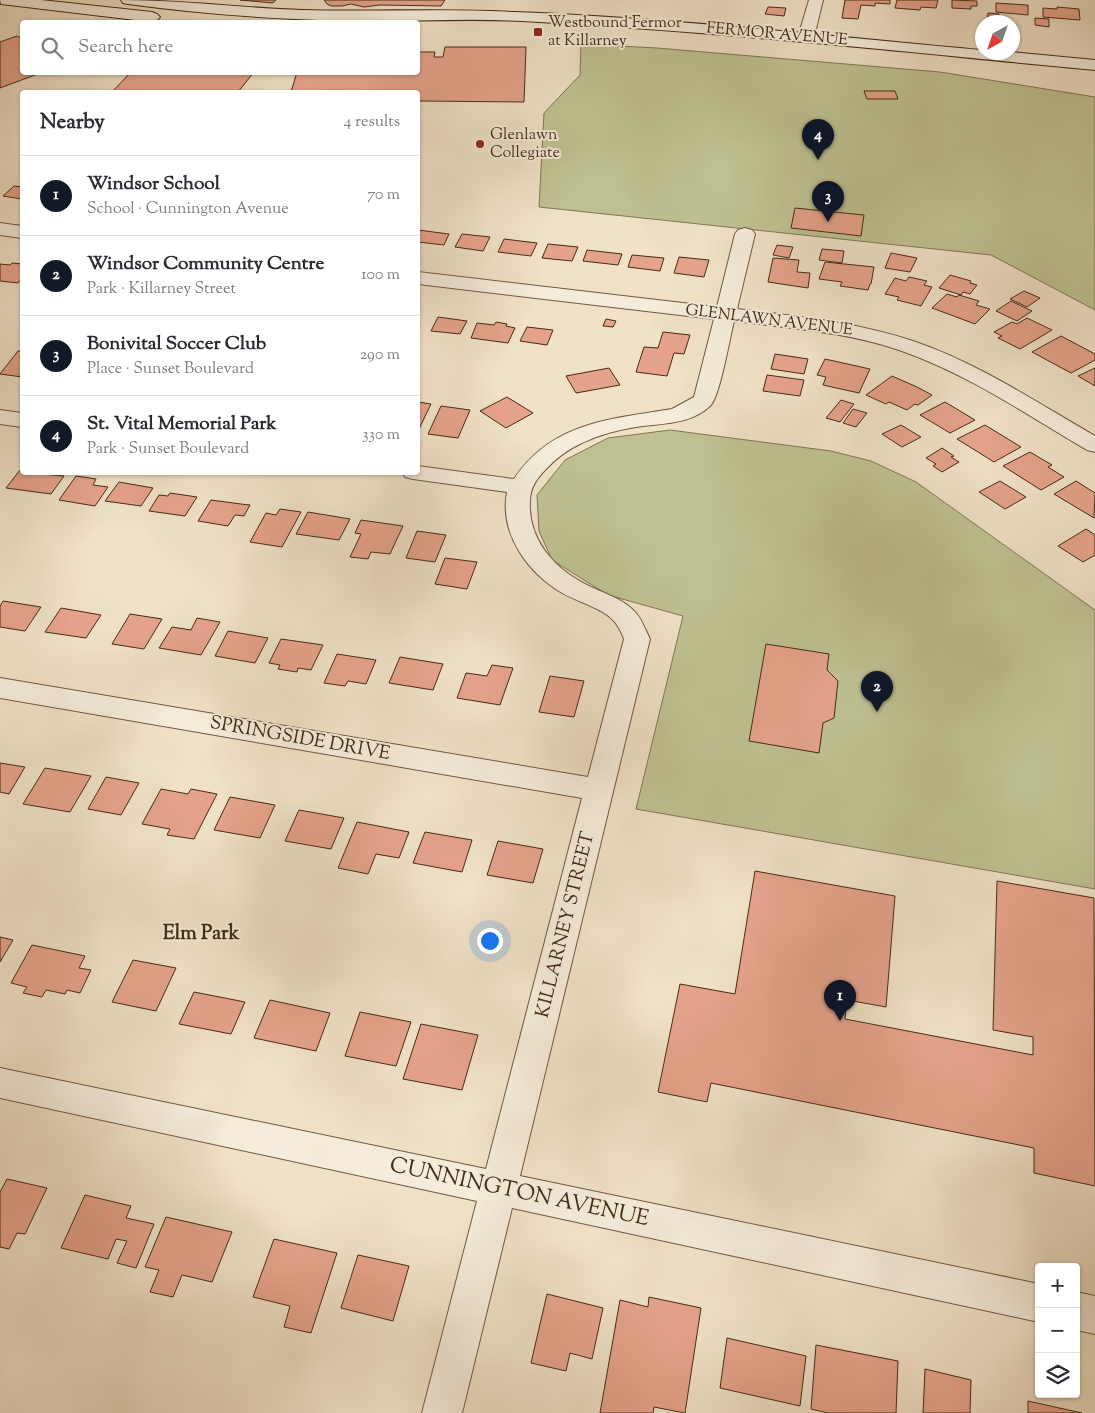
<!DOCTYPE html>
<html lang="en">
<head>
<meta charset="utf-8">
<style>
  :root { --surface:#fff; --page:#f7f7f7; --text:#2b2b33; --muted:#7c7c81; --line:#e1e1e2; --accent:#111827 }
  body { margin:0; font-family:"Sorts Mill Goudy",serif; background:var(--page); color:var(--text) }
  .controls { position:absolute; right:15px; bottom:15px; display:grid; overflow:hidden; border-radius:5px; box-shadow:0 1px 4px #0004 }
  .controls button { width:45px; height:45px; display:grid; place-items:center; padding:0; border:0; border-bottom:1px solid var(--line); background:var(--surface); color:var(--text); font:25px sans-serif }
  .compass { position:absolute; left:975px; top:15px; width:45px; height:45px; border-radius:50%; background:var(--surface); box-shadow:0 1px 4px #0004; rotate:220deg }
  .you { position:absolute; left:489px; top:940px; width:18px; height:18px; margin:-12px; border:4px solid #fff; border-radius:50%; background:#1a73e8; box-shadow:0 0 0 8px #1a73e833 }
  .badge { display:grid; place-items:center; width:32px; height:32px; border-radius:50%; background:var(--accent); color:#fff; font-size:16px; font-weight:700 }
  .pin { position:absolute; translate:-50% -41px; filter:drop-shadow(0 1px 2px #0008) }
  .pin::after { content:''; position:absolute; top:26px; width:18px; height:15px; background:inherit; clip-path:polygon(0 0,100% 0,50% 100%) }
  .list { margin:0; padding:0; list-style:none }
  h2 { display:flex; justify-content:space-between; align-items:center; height:65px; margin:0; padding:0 20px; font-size:21px }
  h2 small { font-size:16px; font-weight:400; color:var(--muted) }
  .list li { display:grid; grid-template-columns:32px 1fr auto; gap:15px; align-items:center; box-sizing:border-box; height:80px; padding:0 20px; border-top:1px solid var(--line) }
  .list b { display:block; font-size:19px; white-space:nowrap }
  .list p { margin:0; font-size:16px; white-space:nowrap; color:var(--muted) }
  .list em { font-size:16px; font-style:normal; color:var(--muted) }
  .icon { flex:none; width:28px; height:28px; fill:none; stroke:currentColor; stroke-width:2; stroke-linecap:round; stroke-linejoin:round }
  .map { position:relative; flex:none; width:1095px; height:1413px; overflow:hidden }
  .search { position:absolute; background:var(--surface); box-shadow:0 1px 4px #0004; left:20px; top:20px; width:400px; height:55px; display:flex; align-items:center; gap:12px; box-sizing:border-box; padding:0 18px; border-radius:5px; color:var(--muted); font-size:19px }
  .panel { position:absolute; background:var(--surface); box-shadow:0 1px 4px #0004; left:20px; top:90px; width:400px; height:385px; border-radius:5px }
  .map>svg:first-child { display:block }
</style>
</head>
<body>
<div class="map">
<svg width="1095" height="1413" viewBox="0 0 1095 1413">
  <rect width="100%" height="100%" fill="#f0e1c7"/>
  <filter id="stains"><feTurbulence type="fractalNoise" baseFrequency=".004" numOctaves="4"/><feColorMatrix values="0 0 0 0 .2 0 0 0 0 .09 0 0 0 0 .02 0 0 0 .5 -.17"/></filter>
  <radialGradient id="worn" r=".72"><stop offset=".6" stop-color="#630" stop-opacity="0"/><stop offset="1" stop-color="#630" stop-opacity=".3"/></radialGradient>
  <!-- green -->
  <path fill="#bfc192" stroke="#827652" d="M581 44 657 48 940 72 1095 97V310L991 255 539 207 544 113 580 75Z
    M670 430 831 451 871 461 916 482 1095 610V889L636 809 683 616 608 595 552 560 539 531 537 495 565 460 608 438Z"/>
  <!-- building -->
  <path fill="#e5a38b" stroke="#452b13" d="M240 0H276L273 3Z
    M324 0H445L441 6 380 5 364 7 351 4 342 6H331L327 4Z
    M845 0H890V4L875 3V6L861 5 858 19 842 18Z
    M897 0H938L936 8 921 7 920 10 895 8Z
    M952 0 977 1V6H971V9L952 8Z
    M996 3 1026 5H1028V15L996 12Z
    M768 7 786 8 784 16 765 14Z
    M1057 7 1079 9 1080 20 1043 17V8L1057 9Z
    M988 13 999 14V20L1002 21V22H987Z
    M1035 18 1049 19V27L1035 25Z
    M17 36 22 39V72H43L0 88V42Z
    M445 47H526L524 102 418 101V92H291L297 72H418V52H435L434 57H443Z
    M131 72H254L238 92H112Z
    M864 91H895L898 99H867Z
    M14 186 22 187V199L3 196Z
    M795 208 864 215 861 236 791 228Z
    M418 230 449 234 444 245 418 242Z
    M462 234 490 237 483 251 455 247Z
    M504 239 537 243 531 256 498 252Z
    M548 244 578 247 572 261 542 258Z
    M777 245 793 247 789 258 773 255Z
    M822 249 844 251 842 263 819 260Z
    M587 250 622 254 618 265 583 261Z
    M891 253 917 258 910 272 885 268Z
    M632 255 664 258 660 271 628 267Z
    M679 257 709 260 704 277 674 273Z
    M773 258 799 260 797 272 810 273 808 288 768 282Z
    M825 262 874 267 871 284H870L868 290 840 286 842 282 819 279Z
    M12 263 22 264V278L18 283 0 281V264L10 265Z
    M950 275 971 281 970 283 977 285 970 294 963 292 961 295 939 288Z
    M909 277 927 281 924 285 932 287 921 306 897 300 899 297 885 294 895 278 906 281Z
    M1024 291 1040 298 1027 307 1010 299Z
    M947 294 957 297 959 295 979 301 976 305 990 309 975 324 932 308Z
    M1011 301 1032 311 1017 321 996 311Z
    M438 317 467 321 460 334 431 331Z
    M1027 318 1052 330 1020 349 998 338 1002 336 994 332 1012 322 1017 324Z
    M606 319 616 321 613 327 603 326Z
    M496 322 507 324 506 326 515 328 508 343 471 338 477 323 494 325Z
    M527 327 553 330 547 345 520 341Z
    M663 332 690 335 684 354 674 353 667 376 636 372 644 347 658 348Z
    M1061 336 1095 354V360L1071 373 1032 352Z
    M18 351H22V377L0 374Z
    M775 354 808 359 804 374 771 369Z
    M825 359 870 369 859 393 823 385 826 377 817 375Z
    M609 368 620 385 576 393 566 376Z
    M1095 368V386L1078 376Z
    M767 375 804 380 800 396 763 391Z
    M892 376 917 387 932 395 918 405 915 404 907 410 889 402 886 404 866 395Z
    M507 397 533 413 506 428 480 411Z
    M841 400 854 404 840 422 826 418Z
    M418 402 431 404 418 431Z
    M945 402 975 420 950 433 920 415Z
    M441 406 470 410 458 438 428 434Z
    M853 409 867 413 856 427 843 423Z
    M901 425 921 437 902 447 882 434Z
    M985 425 1021 447 994 462 957 439Z
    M942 448 954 456 951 457 959 462 942 472 933 466 936 464 926 458Z
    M1030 452 1052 465 1048 467 1064 477 1041 490 1003 466Z
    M20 470H22V472L64 476 51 494 6 488Z
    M76 476 96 479 93 485 108 487 95 506 59 500Z
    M1000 481 1026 497 1005 509 979 492Z
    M1076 481 1095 493 1094 518 1054 494Z
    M119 482 153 488 141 506 105 501Z
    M170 493 197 497 185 516 149 511 159 495 168 496Z
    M211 500 241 504 250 505 244 516 235 515 228 526 198 521Z
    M280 509 301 512 282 547 250 542 266 513 276 515Z
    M308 512 350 519 339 540 296 534Z
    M361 520 403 526 390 554 371 552 368 559 350 557 361 534 355 533Z
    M1086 529 1095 535V555L1083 562 1058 546Z
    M417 531 446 535 435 562 406 558Z
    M445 558 477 562 467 589 435 584Z
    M3 601 41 607 25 631 0 627V606Z
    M61 608 101 615 86 638 45 632Z
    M130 614 162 619 144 649 112 644Z
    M197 618 220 622 201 655 159 648 172 627 191 630Z
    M228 631 268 638 255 663 215 656Z
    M281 639 323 645 311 670 298 668 297 672 278 669 280 665 269 663Z
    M766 644 829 654 827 670 838 681 834 718 823 723 819 753 749 741Z
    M337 654 376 660 366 684 348 681 345 686 324 683Z
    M400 657 443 664 433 690 389 683Z
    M492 665 513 668 500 705 457 698 466 673 487 676Z
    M550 676 584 681 574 717 539 712Z
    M0 763 25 767 9 794 0 792Z
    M45 768 91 776 70 812 23 804Z
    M106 777 139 783 121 815 88 809Z
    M161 789 188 794 191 789 217 794 194 839 167 835 170 829 142 824Z
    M230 797 275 805 260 838 214 830Z
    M299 810 344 818 331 849 285 841Z
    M357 822 409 832 399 858 376 854 368 874 338 868Z
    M425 832 472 840 462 872 413 863Z
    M498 841 543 849 533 883 487 875Z
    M755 871 895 896 886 1007 847 1000 845 1019 1033 1055V1037L993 1030 997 881 1094 898 1095 1186 1034 1173V1148L711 1083 707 1102 658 1092 680 984 735 994Z
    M0 937 13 940 0 962Z
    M32 945 85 956 79 968 91 970 80 993 67 990 65 994 46 990 42 997 23 993 27 987 11 983Z
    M133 960 176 968 156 1011 112 1002Z
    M194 992 245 1002 231 1034 179 1024Z
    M270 1000 330 1013 316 1051 254 1038Z
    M360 1012 411 1022 396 1066 345 1056Z
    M421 1024 478 1035 462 1090 403 1079Z
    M7 1179 47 1188 25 1234 17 1233 9 1249 0 1247V1192Z
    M85 1195 131 1206 126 1218 154 1224 136 1268 117 1263 127 1241 116 1239 108 1259 61 1248Z
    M166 1217 232 1232 212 1282 182 1275 173 1297 150 1292 159 1270 145 1267Z
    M274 1239 337 1253 311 1333 284 1327 290 1306 253 1297Z
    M358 1255 409 1266 393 1321 341 1308Z
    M547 1294 603 1308 592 1359 570 1353 566 1371 531 1363Z
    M649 1297 701 1308 685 1413 654 1407 653 1413H600L620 1300 648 1307Z
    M727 1338 806 1356 800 1406 720 1388Z
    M816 1345 898 1361 896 1413H828L811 1409Z
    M925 1369 971 1380 970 1413H923Z
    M1028 1401 1082 1413H1028Z"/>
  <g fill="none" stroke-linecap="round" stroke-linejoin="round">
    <!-- minor casing -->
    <g stroke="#705840" stroke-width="2">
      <path id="minor" d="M809 0H823L814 37 812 40H800L798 37Z
        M0 223 22 226V238L0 235Z
        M745 228 752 230 755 234 737 309C796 316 856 322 913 341 978 363 1036 402 1095 436V452L1087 450C1026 414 966 373 899 350 846 332 789 328 734 321 730 337 720 395 711 405 691 425 662 423 636 427 605 432 571 443 548 467 539 476 531 485 530 499 527 538 553 568 587 585 602 593 620 597 633 610 641 617 645 629 650 639L520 1176 1039 1284V1322L512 1208 462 1413H422L477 1201 0 1098V1068L486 1169 582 798 0 698V678L588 777 624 639C622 634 620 629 617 625 607 609 580 603 564 594 529 574 499 535 507 492L413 479 405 477 402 472H418V466L514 479C552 422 611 419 672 409L694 397 714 319 418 284V272L717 307 735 234 738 230Z
        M0 410 22 413V427L0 424Z
        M1076 1292 1095 1296V1334L1076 1330Z"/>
    </g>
    <!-- secondary casing -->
    <g stroke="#452b13" stroke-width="2">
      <path id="secondary" d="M0 0H41L152 12 157 14 160 17 157 20 152 22 1 4Z
        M121 0C181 0 242 8 302 10 373 12 444 8 515 12 671 18 827 36 982 50V52H1012L1095 60V70C904 52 713 31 522 21 464 18 405 22 347 21 273 19 201 14 128 4L123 3Z"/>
    </g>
    <!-- minor -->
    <use href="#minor" fill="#f5ecdb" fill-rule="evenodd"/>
    <!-- secondary -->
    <use href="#secondary" fill="#f5ecdb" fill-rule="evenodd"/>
  </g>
  <!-- markers -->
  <g fill="#8f2418" stroke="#f5ecdb" stroke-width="2">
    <rect x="533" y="27" width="10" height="10" rx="2.5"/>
    <circle cx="480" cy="144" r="5"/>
  </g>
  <g text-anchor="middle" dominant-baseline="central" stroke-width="4" stroke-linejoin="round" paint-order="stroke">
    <!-- far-poi labels -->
    <g font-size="16" fill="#452b13" stroke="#f5ecdb" text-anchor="start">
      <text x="548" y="23">Westbound Fermor<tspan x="548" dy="18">at Killarney</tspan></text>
      <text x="490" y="135">Glenlawn<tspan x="490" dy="18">Collegiate</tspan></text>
    </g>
    <!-- far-street labels -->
    <g font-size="16" fill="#452b13" stroke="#f5ecdb">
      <text transform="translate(777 35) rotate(5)">FERMOR AVENUE</text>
      <text transform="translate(769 321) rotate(7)">GLENLAWN AVENUE</text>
    </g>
    <!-- street labels -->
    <g font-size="19" fill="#452b13" stroke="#f5ecdb">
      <text transform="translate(300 739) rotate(10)">SPRINGSIDE DRIVE</text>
      <text transform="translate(566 925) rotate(-76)">KILLARNEY STREET</text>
    </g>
    <!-- neighbourhood labels -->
    <g font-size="20" font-weight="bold" fill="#452b13" stroke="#f5ecdb">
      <text x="201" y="934">Elm Park</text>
    </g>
    <!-- near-street labels -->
    <g font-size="22" fill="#452b13" stroke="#f5ecdb">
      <text transform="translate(519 1193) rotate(12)">CUNNINGTON AVENUE</text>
    </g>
  </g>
  <rect width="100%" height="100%" filter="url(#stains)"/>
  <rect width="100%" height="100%" fill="url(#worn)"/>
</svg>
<div class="controls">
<button>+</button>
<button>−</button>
<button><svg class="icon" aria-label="layers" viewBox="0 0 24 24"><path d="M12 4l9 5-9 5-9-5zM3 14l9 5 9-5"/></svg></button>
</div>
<svg class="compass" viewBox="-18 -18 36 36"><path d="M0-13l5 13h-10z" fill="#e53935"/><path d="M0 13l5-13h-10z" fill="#7c7c81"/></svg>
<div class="you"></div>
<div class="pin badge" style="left:840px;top:1021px">1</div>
<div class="pin badge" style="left:877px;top:712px">2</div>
<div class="pin badge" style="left:828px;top:222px">3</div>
<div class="pin badge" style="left:818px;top:160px">4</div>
<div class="search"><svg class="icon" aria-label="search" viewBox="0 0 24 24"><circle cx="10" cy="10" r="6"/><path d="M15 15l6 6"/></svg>Search here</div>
<section class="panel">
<h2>Nearby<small>4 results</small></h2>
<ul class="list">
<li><span class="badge">1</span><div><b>Windsor School</b><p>School · Cunnington Avenue</p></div><em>70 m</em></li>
<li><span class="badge">2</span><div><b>Windsor Community Centre</b><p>Park · Killarney Street</p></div><em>100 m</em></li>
<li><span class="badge">3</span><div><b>Bonivital Soccer Club</b><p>Place · Sunset Boulevard</p></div><em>290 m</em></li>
<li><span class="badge">4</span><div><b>St. Vital Memorial Park</b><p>Park · Sunset Boulevard</p></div><em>330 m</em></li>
</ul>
</section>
</div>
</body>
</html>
